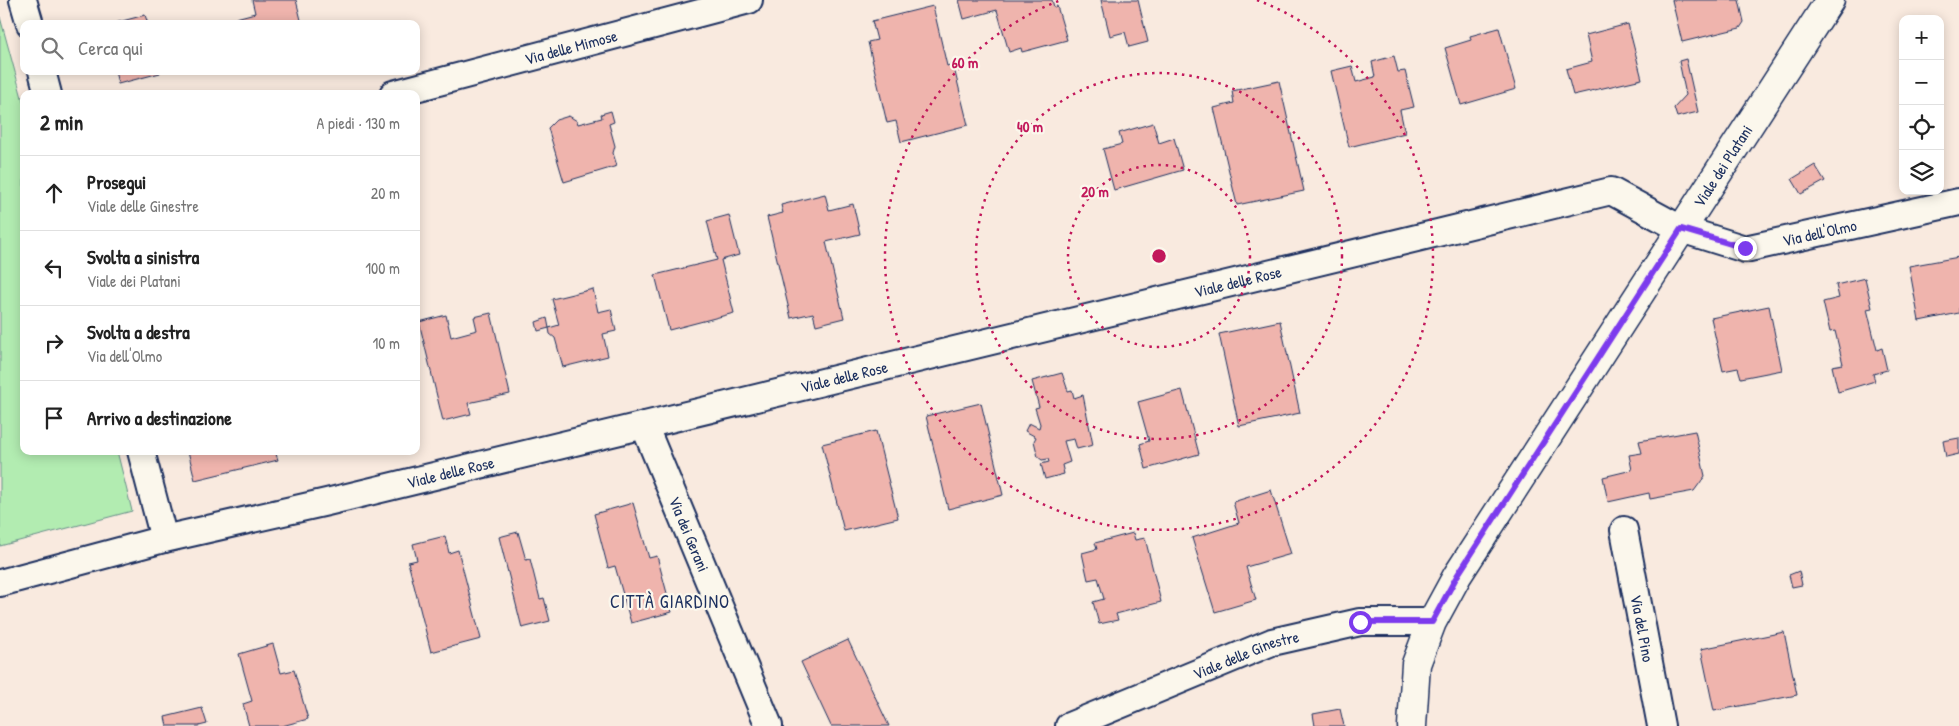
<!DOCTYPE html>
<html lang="it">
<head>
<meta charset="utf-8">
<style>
  :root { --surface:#fff; --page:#f6f6f6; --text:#222; --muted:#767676; --line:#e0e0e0 }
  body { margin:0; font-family:"Patrick Hand",sans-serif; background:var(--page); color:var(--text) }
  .controls { position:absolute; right:15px; top:15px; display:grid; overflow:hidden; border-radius:10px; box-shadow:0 2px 12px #0003 }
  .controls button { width:45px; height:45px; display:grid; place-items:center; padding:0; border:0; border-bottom:1px solid var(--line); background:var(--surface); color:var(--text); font:25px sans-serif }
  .stop { position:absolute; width:15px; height:15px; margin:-11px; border:4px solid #7c3aed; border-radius:50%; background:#fff }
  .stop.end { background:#7c3aed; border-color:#fff; box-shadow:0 1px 5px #0008 }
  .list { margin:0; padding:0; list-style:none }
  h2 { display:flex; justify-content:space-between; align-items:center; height:65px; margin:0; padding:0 20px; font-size:21px }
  h2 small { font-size:16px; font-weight:400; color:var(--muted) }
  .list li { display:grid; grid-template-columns:32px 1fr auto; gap:15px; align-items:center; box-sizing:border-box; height:75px; padding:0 20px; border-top:1px solid var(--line) }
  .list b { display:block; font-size:19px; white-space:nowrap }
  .list p { margin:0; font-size:16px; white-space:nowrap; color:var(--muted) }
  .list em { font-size:16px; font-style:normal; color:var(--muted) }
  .icon { flex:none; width:28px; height:28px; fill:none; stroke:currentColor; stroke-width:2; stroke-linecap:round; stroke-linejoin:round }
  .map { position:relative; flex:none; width:1959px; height:726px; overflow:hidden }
  .search { position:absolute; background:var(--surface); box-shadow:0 2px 12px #0003; left:20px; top:20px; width:400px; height:55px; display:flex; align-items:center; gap:12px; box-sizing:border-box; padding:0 18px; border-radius:10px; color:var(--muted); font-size:19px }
  .panel { position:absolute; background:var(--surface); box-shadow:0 2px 12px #0003; left:20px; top:90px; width:400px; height:365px; border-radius:10px }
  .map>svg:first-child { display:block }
</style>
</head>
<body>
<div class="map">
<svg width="1959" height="726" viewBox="0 0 1959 726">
  <rect width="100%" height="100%" fill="#f9eadf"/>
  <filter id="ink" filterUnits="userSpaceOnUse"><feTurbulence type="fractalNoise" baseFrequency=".02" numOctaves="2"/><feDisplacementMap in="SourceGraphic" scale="10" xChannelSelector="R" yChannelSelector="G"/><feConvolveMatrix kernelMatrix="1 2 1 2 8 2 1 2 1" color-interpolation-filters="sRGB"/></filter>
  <g filter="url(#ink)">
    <!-- green -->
    <path fill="#b2ecb1" stroke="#668e88" d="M0 17 24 105V451H117L132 511 0 546Z"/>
    <!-- building -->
    <path fill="#efb4ad" stroke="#1b2f5e" d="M252 0H296L302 24H238L236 18 255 13Z
      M959 0H1052L1054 7 1057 6 1067 40 1022 52 1021 48 1009 52 997 10 964 19Z
      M1101 0H1138L1148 42 1129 47 1125 32 1110 36Z
      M1672 0H1739L1744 22 1740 28 1682 42Z
      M933 6 947 66 953 64 968 125 901 142 896 121 887 123 868 42 877 40 872 21Z
      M145 15 148 24H111Z
      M1628 24 1642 79 1573 95 1566 69 1592 62 1586 35Z
      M1499 28 1516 89 1461 105 1445 48 1471 40 1470 36Z
      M1394 56 1398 72 1405 71 1414 107 1400 110 1405 133 1349 147 1331 71 1352 66 1356 82 1375 77 1372 62Z
      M1686 59 1698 112 1677 117 1674 108 1686 95 1679 61Z
      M115 71H160V73L118 84Z
      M1279 81 1304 191 1237 205 1214 108 1234 103 1232 91Z
      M611 111 614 122 609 124 615 146 613 153 617 166 564 182 548 128 556 120 569 116 577 121 578 124 602 118 601 114Z
      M1153 123 1159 143 1174 138 1183 170 1114 190 1103 149 1122 144 1119 133Z
      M1815 165 1825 181 1801 194 1792 179Z
      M825 194 829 210 853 204 860 234 826 242 844 318 816 325 813 313 791 318 767 217 783 213 781 205Z
      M729 215 739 255 721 260 734 313 669 330 655 275 717 260 707 221Z
      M1959 257V313L1919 321 1909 266Z
      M1865 278 1872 308 1867 309 1877 350 1882 348 1887 370 1873 374 1875 381 1838 392 1832 366 1843 364 1835 331 1830 332 1823 302 1839 298 1836 285Z
      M593 289 598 312 611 309 616 331 603 334 608 356 563 367 555 338 550 334 549 328 559 325 552 299Z
      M1769 306 1782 370 1741 378 1738 368 1723 371 1711 318Z
      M491 313 510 394 468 403 471 414 443 421 419 322 446 315 451 337 477 330 474 317Z
      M547 318 549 328 538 331 536 322Z
      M1280 321 1300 413 1239 426 1219 334Z
      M1062 373 1068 391 1072 390 1074 398 1083 395 1093 445 1077 449 1074 439 1064 441 1070 462 1062 465 1064 474 1045 479 1041 464 1049 462 1048 459 1042 460 1038 457 1034 441 1036 437 1025 431 1029 423 1039 428 1040 424 1035 408 1039 407 1032 381Z
      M1182 390 1199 454 1146 469 1140 444 1149 441 1138 402Z
      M981 403 1003 495 948 509 926 416Z
      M876 431 898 518 844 531 822 444Z
      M1695 431 1705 476 1694 491 1650 499 1649 493 1608 502 1603 477 1632 470 1629 455 1642 453 1639 441Z
      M1959 438V454L1946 457 1943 441Z
      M188 451H275L278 460 195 480Z
      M1271 490 1291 554 1246 567 1256 600 1215 612 1192 538 1239 523 1233 502Z
      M633 503 649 558 657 556 672 612 631 623 615 566 608 568 594 514Z
      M518 532 526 560 530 559 540 599 544 598 550 621 522 628 499 537Z
      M1133 533 1135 540 1145 538 1161 602 1116 614 1118 620 1099 624 1093 602 1104 599 1098 578 1088 580 1082 553 1097 549 1095 543Z
      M445 536 449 553 458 550 481 639 431 652 408 562 417 560 413 544Z
      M1799 571 1802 585 1792 587 1789 575Z
      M1784 632 1797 695 1714 711 1701 649Z
      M848 640 889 726H831L801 662Z
      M273 644 281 673 294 670 308 719 282 726H249L243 704 252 701 239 654Z
      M202 708 207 724 199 726H167L165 717Z
      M1340 709 1344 726H1315L1313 714Z"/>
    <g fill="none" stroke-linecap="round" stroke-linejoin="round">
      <!-- minor casing -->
      <g stroke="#1b2f5e" stroke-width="30">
        <g id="minor">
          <path d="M23 0 30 24"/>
          <path d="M42 71 48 94"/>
          <path id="s1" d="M393 94 749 0"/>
          <path id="s2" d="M644 425 769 726"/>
          <path d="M141 451 164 539"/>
          <path id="s3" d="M1624 530 1661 726"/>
          <path id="s4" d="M0 583 164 539 327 502 1611 191 1681 229 1745 249 1959 202"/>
          <path id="s5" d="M1069 726 1272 642 1360 622H1432"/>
        </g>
      </g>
      <!-- secondary casing -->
      <g stroke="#1b2f5e" stroke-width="31">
        <g id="secondary">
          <path id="s6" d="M1412 726 1416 664 1432 622 1457 576 1830 0"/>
        </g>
      </g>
      <!-- minor -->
      <use href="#minor" stroke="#fbf7ec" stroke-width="26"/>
      <!-- secondary -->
      <use href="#secondary" stroke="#fbf7ec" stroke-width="28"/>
    </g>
  </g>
  <g fill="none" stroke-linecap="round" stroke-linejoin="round" filter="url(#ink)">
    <!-- route -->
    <path stroke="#7c3aed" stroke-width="6" d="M1360 622H1432L1457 576 1681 229 1745 248"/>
  </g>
  <!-- distance rings -->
  <g fill="none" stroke="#c2185b" stroke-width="2.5" stroke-dasharray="2.5 5">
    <circle cx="1159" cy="256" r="91"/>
    <circle cx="1159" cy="256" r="183"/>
    <path d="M1257 0A274 274 0 1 1 1061 0"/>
  </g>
  <g text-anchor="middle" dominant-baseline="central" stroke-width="4.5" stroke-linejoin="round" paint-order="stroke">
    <!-- street labels -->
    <g font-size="16" fill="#1b2f5e" stroke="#fbf7ec">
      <text stroke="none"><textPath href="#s1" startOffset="184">Via delle Mimose</textPath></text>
      <text stroke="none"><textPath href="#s6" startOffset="648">Viale dei Platani</textPath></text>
      <text stroke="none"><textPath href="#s4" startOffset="1881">Via dell'Olmo</textPath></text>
      <text stroke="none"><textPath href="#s4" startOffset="1274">Viale delle Rose</textPath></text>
      <text stroke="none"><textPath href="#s4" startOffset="869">Viale delle Rose</textPath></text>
      <text stroke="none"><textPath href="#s4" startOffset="464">Viale delle Rose</textPath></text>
      <text stroke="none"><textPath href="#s2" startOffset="118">Via dei Gerani</textPath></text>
      <text stroke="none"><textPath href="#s3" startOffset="100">Via del Pino</textPath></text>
      <text stroke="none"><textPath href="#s5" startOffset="191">Viale delle Ginestre</textPath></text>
    </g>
    <!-- neighbourhood labels -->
    <g font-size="18" letter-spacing="1" fill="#1b2f5e" stroke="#fbf7ec">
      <text x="670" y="601">CITTÀ GIARDINO</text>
    </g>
  </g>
  <circle cx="1159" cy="256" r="8" fill="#c2185b" stroke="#fbf7ec" stroke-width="2.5"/>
  <g font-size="15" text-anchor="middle" font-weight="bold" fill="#c2185b" stroke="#fbf7ec" stroke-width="4.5" stroke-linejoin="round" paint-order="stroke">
    <text x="965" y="68">60 m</text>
    <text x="1030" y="132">40 m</text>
    <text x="1095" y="197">20 m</text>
  </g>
</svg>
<div class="controls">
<button>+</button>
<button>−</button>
<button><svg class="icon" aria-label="locate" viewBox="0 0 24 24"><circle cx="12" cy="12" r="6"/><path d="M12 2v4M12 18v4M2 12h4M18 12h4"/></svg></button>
<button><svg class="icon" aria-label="layers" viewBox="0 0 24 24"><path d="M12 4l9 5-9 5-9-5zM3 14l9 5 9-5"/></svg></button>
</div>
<div class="stop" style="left:1360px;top:622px"></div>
<div class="stop end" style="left:1745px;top:248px"></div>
<div class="search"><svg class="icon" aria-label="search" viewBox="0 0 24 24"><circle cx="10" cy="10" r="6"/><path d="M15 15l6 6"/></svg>Cerca qui</div>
<section class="panel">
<h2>2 min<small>A piedi · 130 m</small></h2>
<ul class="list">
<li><svg class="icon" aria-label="ahead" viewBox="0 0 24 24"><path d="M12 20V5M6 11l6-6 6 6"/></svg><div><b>Prosegui</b><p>Viale delle Ginestre</p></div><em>20 m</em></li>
<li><svg class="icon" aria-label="left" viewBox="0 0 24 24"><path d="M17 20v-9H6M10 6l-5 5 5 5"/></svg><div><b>Svolta a sinistra</b><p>Viale dei Platani</p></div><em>100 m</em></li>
<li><svg class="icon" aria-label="right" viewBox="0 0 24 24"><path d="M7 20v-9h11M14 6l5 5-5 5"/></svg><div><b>Svolta a destra</b><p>Via dell'Olmo</p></div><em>10 m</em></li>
<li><svg class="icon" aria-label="arrive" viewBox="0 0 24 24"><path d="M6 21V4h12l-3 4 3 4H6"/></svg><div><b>Arrivo a destinazione</b></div></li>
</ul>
</section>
</div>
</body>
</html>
